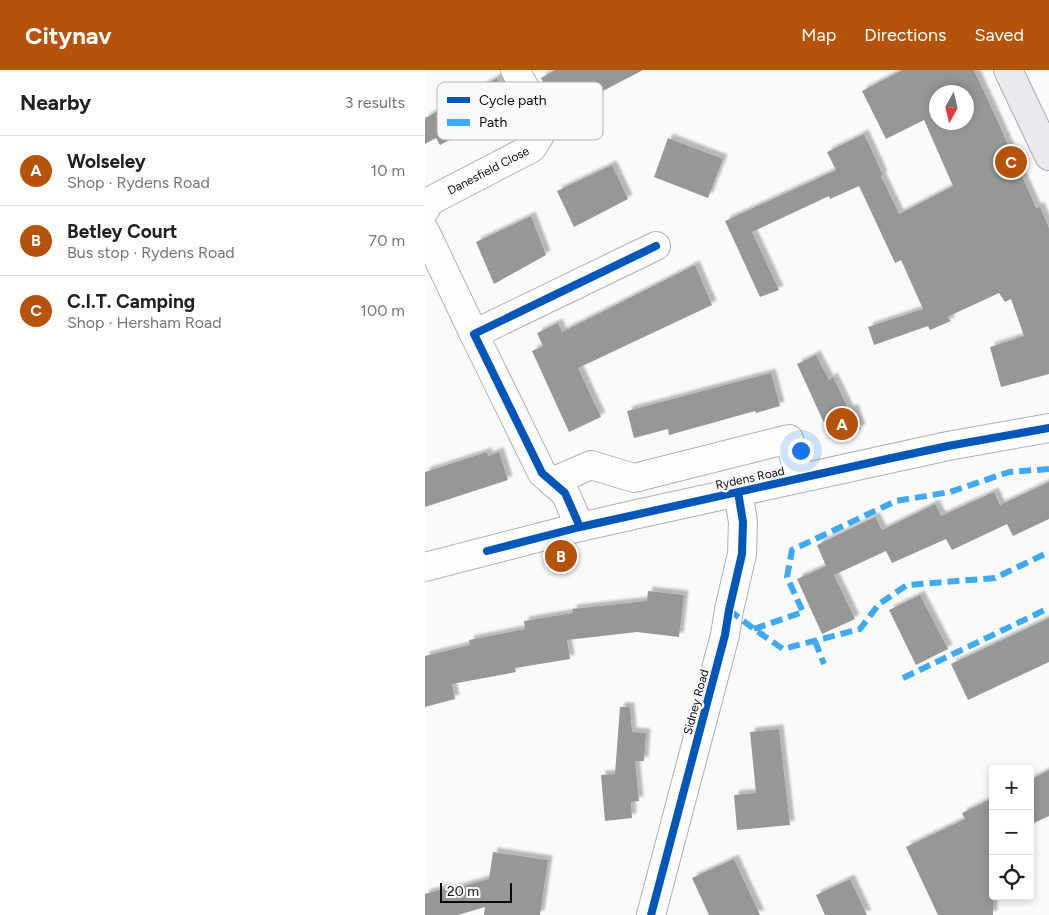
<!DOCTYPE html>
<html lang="en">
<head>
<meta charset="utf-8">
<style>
  :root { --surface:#fff; --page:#f6f6f6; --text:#202124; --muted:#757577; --line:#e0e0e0; --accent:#b45309 }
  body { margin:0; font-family:Figtree,sans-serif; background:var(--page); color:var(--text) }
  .controls { position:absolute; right:15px; bottom:15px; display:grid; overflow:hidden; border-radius:5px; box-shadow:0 2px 8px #0003 }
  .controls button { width:45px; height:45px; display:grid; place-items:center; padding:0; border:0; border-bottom:1px solid var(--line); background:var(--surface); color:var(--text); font:25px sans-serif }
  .compass { position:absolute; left:504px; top:15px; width:45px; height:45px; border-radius:50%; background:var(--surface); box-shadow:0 2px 8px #0003; rotate:188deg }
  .scale { position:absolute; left:15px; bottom:12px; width:72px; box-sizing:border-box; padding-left:5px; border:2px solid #0c0a10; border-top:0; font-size:14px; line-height:18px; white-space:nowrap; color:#0c0a10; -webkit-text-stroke:4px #faf9fc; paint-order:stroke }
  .you { position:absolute; left:375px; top:380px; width:18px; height:18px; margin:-12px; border:4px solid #fff; border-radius:50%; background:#1a73e8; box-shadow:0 0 0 8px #1a73e833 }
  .badge { display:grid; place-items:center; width:32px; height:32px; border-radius:50%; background:var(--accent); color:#fff; font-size:16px; font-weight:700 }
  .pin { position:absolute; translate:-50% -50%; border:2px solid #fff; box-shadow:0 1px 5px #0006 }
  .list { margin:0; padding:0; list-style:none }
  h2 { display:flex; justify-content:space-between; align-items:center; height:65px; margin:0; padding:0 20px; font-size:21px }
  h2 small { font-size:16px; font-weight:400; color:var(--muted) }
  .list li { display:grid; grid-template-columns:32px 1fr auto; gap:15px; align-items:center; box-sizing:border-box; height:70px; padding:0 20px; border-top:1px solid var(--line) }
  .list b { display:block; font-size:19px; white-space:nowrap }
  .list p { margin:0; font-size:16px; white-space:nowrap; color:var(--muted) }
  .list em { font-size:16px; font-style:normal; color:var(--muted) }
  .icon { flex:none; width:28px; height:28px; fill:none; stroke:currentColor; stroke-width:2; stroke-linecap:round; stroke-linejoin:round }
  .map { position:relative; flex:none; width:624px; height:845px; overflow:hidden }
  header { display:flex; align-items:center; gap:30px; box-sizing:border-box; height:70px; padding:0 25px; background:var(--accent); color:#fff }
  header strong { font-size:24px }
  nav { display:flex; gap:28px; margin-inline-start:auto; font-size:18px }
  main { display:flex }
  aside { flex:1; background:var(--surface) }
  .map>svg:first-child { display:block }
</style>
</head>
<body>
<header>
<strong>Citynav</strong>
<nav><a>Map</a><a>Directions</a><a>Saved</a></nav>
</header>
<main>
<aside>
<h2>Nearby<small>3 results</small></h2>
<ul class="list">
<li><span class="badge">A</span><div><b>Wolseley</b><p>Shop · Rydens Road</p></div><em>10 m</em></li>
<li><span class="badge">B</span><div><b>Betley Court</b><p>Bus stop · Rydens Road</p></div><em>70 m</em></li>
<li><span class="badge">C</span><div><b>C.I.T. Camping</b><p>Shop · Hersham Road</p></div><em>100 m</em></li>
</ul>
</aside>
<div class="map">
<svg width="624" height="845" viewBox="0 0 624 845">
  <defs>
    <filter id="shadow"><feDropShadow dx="4.5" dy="-4.5" stdDeviation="1" flood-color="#0004"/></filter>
  </defs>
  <rect width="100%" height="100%" fill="#fafafb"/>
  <!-- building -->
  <path fill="#959895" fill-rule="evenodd" filter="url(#shadow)" d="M130 0H218L174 23 171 17 132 38 116 8Z
    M477 0H549L573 52 611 138 615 137 624 158V304L576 317 565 277 599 266 586 229 580 232 574 223 522 247 526 251 505 260 503 256 449 275 443 257 498 239 476 190 470 193 434 116 405 129 404 126 327 162 354 220 335 227 300 151 411 100 402 82 439 64 458 105 456 106 474 144 528 116 499 50 461 69 437 21ZM512 22H542V52H512Z
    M72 8 87 37 67 46 65 49 15 75 11 68 0 74V48L57 18 56 17Z
    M243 68 298 89 283 128 229 107Z
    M187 95 203 129 149 157 132 121Z
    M106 146 121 185 69 214 51 172Z
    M270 195 287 235 153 298 176 347 144 362 107 281 118 276 112 263 133 253 137 262Z
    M391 285 404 310 408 307 424 340 429 339 436 359 406 368 372 294Z
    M346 303 355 336 331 343 330 341 244 365 243 359 209 368 202 341Z
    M62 382 63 386 74 382 83 410 0 437V402Z
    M624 412V449L588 466 582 454 527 480 521 469 467 493 461 481 409 505 430 549 397 564 372 509 401 496 392 475 450 447 457 460 510 434 516 446 569 422 575 435Z
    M223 521 259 525 254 567 212 562 142 570 145 589 90 598 91 602 27 614 30 629 0 637V586L45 575 44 570 100 559 99 551 148 543 147 539 222 531Z
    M495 525 523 579 491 595 464 540Z
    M624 548V592L543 630 526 594Z
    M195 637H205L207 662 221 663 219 691H210L214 731 206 732 207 748 180 751 176 705 190 704Z
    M354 659 365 755 312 760 309 725 331 723 325 662Z
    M624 700V746L605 755V710Z
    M568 728V845H513L481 777 540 749 537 743Z
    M68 782 123 790 115 845H59L60 837 33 845H0V824L21 818V821L64 809Z
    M309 789 335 845H284L267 808Z
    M425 809 442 845H400L391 825Z"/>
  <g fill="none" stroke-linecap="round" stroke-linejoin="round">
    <!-- minor casing -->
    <g stroke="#b0afb2" stroke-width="30">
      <g id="minor">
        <path id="s1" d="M0 140 5 131 107 78 115 65V45L90 0"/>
        <path d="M0 161 49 264"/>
        <path d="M127 412 166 395 209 408 364 369 375 408"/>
        <path d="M155 457 140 423 117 403 49 264 231 176"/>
        <path d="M0 497 155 457 217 443 523 376 624 358"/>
        <path d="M226 845 300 565 304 540 317 484 318 452 313 422"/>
      </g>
    </g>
    <!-- major casing -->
    <g stroke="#aca8b4" stroke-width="30">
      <path id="major" d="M583 0 624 86"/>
    </g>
    <!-- minor -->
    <use href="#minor" stroke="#fefefe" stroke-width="28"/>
    <!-- major -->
    <use href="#major" stroke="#ebe8ef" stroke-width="28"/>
    <!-- quiet -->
    <path stroke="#3fa9f5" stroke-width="6" stroke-dasharray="12 6" stroke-linecap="butt" d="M304 540 329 559 358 579 435 559 454 534 482 515 570 508 624 482
      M329 559 378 542 362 507 367 480 471 431 525 422 584 402 624 399
      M390 571 399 594
      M478 608 624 538"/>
    <!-- cycleway casing -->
    <g stroke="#faf9fc" stroke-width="11">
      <path id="cycleway" d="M155 457 140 423 117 403 49 264 231 176
        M62 481 155 457 462 389 523 376 624 358
        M226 845 300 565 304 540 317 484 318 452 313 422"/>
    </g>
    <!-- cycleway -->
    <use href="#cycleway" stroke="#0057b8" stroke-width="8"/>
  </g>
  <g text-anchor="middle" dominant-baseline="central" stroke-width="5" stroke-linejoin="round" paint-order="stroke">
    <!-- street labels -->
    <g font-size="12" fill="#0c0a10" stroke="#faf9fc">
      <text stroke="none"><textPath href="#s1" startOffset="76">Danesfield Close</textPath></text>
      <text transform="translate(325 408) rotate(-12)">Rydens Road</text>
      <text transform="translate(271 632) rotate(-75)">Sidney Road</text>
    </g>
  </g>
  <!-- legend -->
  <rect x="12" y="12" width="166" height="58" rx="8" fill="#faf9fc" stroke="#b3b1b5" stroke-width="1"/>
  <rect x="22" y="27" width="23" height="6" fill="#0057b8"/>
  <rect x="22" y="49" width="23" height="7" fill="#3fa9f5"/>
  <g font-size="14" fill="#0c0a10">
    <text x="54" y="35">Cycle path</text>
    <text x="54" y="57">Path</text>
  </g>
</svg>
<div class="controls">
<button>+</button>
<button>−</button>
<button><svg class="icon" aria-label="locate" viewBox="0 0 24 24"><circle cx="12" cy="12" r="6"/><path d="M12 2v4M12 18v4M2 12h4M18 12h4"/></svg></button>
</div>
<svg class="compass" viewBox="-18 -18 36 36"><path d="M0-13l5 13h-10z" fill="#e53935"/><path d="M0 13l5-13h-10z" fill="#757577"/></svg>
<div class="scale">20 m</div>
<div class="you"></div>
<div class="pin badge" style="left:417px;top:354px">A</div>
<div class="pin badge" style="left:136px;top:486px">B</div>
<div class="pin badge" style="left:586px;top:92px">C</div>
</div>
</main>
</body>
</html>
